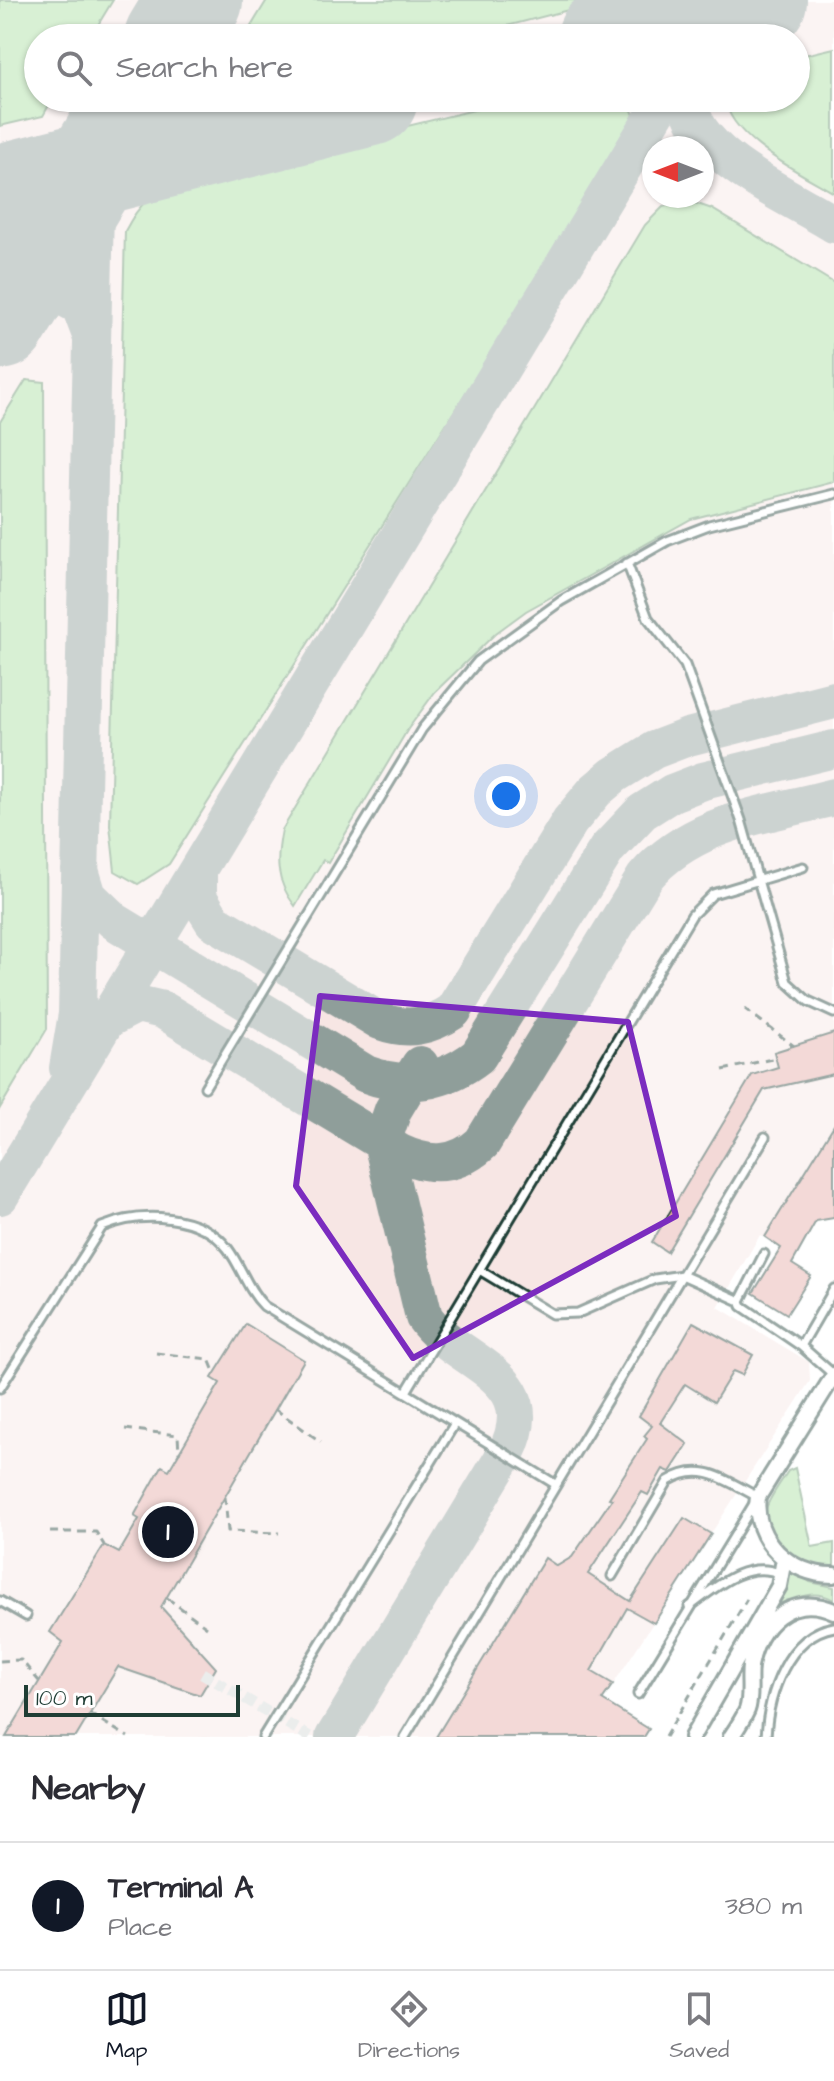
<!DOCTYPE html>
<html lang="en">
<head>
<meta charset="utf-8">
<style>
  :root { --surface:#fff; --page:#f2f2f3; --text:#2b2b33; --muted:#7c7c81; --line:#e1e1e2; --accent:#111827 }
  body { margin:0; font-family:"Architects Daughter",sans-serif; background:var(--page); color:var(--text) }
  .compass { position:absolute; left:642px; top:136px; width:72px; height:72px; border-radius:50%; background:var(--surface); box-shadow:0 2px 6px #0004; rotate:270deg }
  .scale { position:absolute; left:24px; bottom:20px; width:216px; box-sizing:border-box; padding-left:8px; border:4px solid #1f3d34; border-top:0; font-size:22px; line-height:28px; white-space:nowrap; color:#1f3d34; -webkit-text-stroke:6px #fff; paint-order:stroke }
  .you { position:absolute; left:506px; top:796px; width:28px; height:28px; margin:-20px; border:6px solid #fff; border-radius:50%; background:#1a73e8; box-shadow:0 0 0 12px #1a73e833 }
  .badge { display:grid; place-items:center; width:52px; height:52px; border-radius:50%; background:var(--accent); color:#fff; font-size:26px; font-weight:700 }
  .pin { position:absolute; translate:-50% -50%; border:4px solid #fff; box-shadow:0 2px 8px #0006 }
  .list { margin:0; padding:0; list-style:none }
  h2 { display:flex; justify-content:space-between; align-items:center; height:104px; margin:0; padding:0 32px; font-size:34px }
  h2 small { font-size:26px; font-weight:400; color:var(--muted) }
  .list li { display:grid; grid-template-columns:52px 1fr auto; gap:24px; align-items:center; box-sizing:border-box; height:128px; padding:0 32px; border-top:2px solid var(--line) }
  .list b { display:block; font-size:30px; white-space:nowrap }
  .list p { margin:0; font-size:26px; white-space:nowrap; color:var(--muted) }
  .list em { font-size:26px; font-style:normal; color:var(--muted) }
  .icon { flex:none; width:44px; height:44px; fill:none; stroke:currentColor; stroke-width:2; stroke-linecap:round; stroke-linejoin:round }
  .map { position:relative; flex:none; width:834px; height:1737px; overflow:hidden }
  .search { position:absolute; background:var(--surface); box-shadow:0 2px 6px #0004; left:24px; right:24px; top:24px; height:88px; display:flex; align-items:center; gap:20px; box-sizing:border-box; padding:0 28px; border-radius:44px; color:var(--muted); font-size:30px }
  .sheet { height:232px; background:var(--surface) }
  nav { display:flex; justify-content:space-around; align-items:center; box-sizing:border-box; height:112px; border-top:2px solid var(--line); background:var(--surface); font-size:22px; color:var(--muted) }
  nav a { display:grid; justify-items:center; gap:4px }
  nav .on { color:var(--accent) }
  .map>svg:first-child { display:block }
</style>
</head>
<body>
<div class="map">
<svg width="834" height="1737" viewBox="0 0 834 1737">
  <rect width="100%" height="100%" fill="#fff"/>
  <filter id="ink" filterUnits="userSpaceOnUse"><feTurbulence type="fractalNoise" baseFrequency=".0125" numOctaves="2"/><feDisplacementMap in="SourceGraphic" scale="16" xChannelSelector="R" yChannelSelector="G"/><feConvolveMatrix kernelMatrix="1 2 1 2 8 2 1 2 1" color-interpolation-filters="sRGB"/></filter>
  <g filter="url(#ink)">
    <!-- built -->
    <path fill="#f7e6e4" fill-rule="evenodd" d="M0 0H834V1218L816 1221 796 1257 760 1235 718 1307 809 1362 810 1381 579 1737H0ZM38 38H796V98H38ZM654 148H702V196H654Z"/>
    <!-- green -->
    <path fill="#a8dea1" stroke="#648e6a" stroke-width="2" d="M0 0H113L90 38H38V98H53L43 116 0 126Z
      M267 0H607L460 38H244Z
      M834 48V193C801 173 729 139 725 98H796V57Z
      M524 98H627L634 115 615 156 169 864 138 884 115 871 110 825 125 231C141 200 151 195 183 180Z
      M686 200 712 209 834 283V482L691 519 526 611 496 633 435 692 408 729 328 863 323 860 295 906C275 880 276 860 282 830L645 225 663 207Z
      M26 380 44 382 47 1029 0 1108V422Z
      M795 1468 812 1547 834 1543V1570C810 1568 767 1552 764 1523 762 1506 780 1484 788 1471Z
      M792 1568 810 1582 834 1587V1600C810 1586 791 1602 769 1612Z"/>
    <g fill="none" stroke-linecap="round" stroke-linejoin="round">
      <!-- taxiway -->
      <path stroke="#8f9e9a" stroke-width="38" d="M652 26 704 0
        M713 38 761 8 781 0
        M688 98C692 156 789 196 834 224
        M0 326 28 301 58 294 80 306 92 338
        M80 870 88 896 114 921 366 1074C406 1089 445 1082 478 1056L607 849 642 812 672 793 703 781 834 749
        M198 870V897L213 921 380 1021C407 1031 429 1027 453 1011L570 821 595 791 614 775 654 750 688 737 834 700
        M106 1020 137 1004 163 1010 400 1153C430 1167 457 1166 482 1143L645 877C693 821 766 815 834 797
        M68 1068 77 1014 95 209 99 178 115 132
        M0 1196 665 98
        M334 1737 506 1453C546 1374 457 1365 424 1317L382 1142 393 1110 420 1065"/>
      <!-- runway -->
      <path stroke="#8f9e9a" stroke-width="96" d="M172 38 195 0
        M605 38 759 0
        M0 192 370 98
        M0 322 113 135"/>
    </g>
    <!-- building -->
    <path fill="#e5aaa6" stroke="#1f3d34" stroke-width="2" d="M834 1033V1074L764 1090 667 1252 652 1242 752 1075 778 1067 774 1052Z
      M834 1125V1218L816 1221 792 1264 811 1276 787 1314 753 1293 781 1248 765 1237Z
      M693 1322 753 1355 742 1375 733 1371 714 1402 685 1384 660 1423 688 1444 670 1472 663 1469 648 1495 642 1492 588 1574 630 1601 684 1518 711 1534 654 1623 627 1608 591 1671 613 1684 602 1700 649 1729 644 1737H436L545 1558 557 1566 572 1557 612 1499 609 1498 647 1439 644 1436 652 1426 639 1416Z
      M246 1324 304 1360 161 1607 216 1668 200 1695 118 1667 76 1737H6L63 1642 50 1632 104 1545 119 1553 139 1519 134 1516 162 1466 169 1470 220 1383 212 1378Z"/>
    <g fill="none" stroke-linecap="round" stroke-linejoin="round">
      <!-- pedestrian-tunnel -->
      <path stroke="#d2d8d6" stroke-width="11" stroke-dasharray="11 5.5" stroke-linecap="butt" d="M202 1673 310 1737"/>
      <!-- service casing -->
      <g stroke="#1f3d34" stroke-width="13">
        <path id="service" d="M627 563 648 618 685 665 741 820 787 982 808 1001 834 1013
          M205 1087 422 729 478 661 561 601 667 541 709 525 834 494
          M764 1254 740 1301 742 1306 801 1346 834 1375
          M481 1271 552 1314 578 1313 655 1279 682 1275 740 1301
          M801 1346 834 1289
          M0 1388 102 1227C141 1211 201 1213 228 1249 242 1268 247 1289 264 1306L555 1484
          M406 1392 692 915 713 894 803 867
          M612 1576 668 1481C702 1460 726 1481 758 1497L638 1694
          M0 1601 26 1616
          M689 1607C716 1587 746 1559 781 1574
          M263 1737 455 1423
          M405 1737 765 1137
          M766 1737C768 1696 787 1635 834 1627"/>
      </g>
      <!-- minor casing -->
      <g stroke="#1f3d34" stroke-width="20">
        <path id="minor" d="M834 1375 758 1497C752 1540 791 1576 834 1575
          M692 1737 779 1586 784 1559
          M731 1737C737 1728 743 1719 747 1710 752 1696 748 1680 750 1666 758 1624 791 1592 834 1611"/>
      </g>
      <!-- path -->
      <path stroke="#1f3d34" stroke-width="3" stroke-dasharray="8 6" stroke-linecap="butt" d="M745 1009 794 1046
        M723 1070 776 1058
        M156 1353 209 1359 215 1374
        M275 1409 321 1442
        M125 1429 178 1435 179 1453
        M225 1497 228 1531 279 1533
        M50 1532H96L104 1545
        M167 1598 207 1627
        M0 1661 21 1660 39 1681
        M90 1714 128 1737
        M665 1737 747 1599"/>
      <!-- service -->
      <use href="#service" stroke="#fff" stroke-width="7"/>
      <!-- minor -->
      <use href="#minor" stroke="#fff" stroke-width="14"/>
    </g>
  </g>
  <!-- marked area -->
  <path d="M0 0H834V1737H0ZM320 996 628 1022 676 1216 413 1358 296 1186Z" fill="#fff" fill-opacity=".55" fill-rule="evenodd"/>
  <path fill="none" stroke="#7b2cbf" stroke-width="6" stroke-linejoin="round" d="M320 996 628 1022 676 1216 413 1358 296 1186Z"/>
</svg>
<svg class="compass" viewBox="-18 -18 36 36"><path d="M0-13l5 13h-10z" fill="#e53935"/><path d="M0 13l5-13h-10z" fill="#7c7c81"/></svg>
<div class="scale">100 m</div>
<div class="you"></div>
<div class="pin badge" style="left:168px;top:1532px">1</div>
<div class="search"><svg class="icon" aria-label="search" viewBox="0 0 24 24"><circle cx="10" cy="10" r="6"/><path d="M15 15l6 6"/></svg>Search here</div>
</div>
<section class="sheet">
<h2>Nearby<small></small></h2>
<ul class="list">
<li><span class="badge">1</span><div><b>Terminal A</b><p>Place</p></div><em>380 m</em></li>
</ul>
</section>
<nav>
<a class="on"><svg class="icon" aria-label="map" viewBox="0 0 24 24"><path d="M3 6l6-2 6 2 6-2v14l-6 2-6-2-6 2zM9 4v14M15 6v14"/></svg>Map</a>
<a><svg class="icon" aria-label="directions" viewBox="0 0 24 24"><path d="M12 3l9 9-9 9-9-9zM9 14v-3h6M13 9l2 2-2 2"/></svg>Directions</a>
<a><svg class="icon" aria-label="saved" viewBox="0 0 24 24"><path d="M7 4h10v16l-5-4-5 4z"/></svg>Saved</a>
</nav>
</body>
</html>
